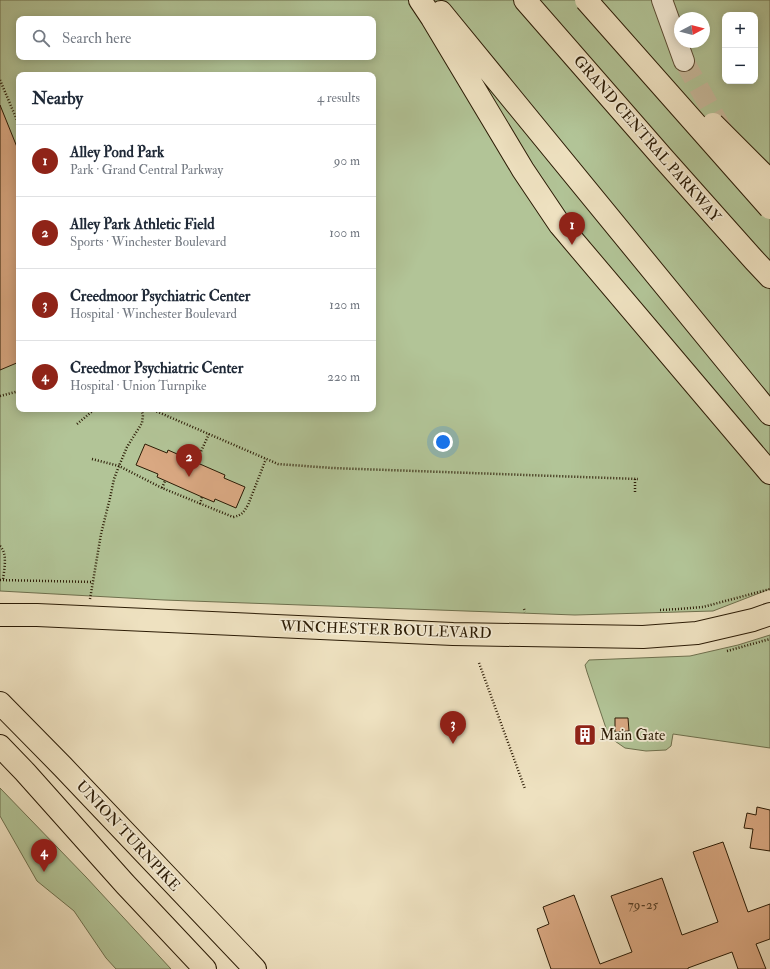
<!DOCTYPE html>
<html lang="en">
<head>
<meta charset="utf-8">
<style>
  :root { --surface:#fff; --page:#f2f2f3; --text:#1f2937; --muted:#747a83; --line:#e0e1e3; --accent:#8f2418 }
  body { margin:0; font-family:"IM FELL Double Pica",serif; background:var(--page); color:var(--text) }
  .controls { position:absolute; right:12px; top:12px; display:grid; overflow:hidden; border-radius:8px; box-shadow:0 2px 10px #0003 }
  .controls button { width:36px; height:36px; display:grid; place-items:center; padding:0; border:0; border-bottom:1px solid var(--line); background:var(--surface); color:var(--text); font:20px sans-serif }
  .compass { position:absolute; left:674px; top:12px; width:36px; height:36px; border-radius:50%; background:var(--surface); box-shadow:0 2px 10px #0003; rotate:83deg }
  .you { position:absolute; left:443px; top:442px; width:14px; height:14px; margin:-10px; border:3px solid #fff; border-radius:50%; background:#1a73e8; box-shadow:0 0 0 6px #1a73e833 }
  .badge { display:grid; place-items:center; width:26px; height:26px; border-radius:50%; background:var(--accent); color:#fff; font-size:13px; font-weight:700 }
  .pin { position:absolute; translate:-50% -33px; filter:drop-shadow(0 1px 2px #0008) }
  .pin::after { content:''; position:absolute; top:21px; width:14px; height:12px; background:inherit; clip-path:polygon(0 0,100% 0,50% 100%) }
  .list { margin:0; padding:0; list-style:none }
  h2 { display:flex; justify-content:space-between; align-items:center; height:52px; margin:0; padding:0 16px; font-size:17px }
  h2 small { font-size:13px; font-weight:400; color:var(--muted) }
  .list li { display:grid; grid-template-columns:26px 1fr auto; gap:12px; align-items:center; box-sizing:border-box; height:72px; padding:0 16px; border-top:1px solid var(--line) }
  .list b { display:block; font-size:15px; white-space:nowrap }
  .list p { margin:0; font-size:13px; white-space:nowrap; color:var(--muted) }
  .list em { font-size:13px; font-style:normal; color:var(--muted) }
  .icon { flex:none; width:22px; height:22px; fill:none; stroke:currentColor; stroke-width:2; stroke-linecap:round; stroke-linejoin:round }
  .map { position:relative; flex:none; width:770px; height:969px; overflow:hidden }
  .search { position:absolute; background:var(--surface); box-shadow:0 2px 10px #0003; left:16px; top:16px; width:360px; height:44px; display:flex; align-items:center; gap:10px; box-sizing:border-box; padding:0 14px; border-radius:8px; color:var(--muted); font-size:15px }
  .panel { position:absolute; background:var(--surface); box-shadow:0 2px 10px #0003; left:16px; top:72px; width:360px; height:340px; border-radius:8px }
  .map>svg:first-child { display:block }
</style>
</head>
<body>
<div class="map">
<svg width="770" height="969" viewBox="0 0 770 969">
  <rect width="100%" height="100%" fill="#eee1c0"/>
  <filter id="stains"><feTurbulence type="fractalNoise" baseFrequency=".005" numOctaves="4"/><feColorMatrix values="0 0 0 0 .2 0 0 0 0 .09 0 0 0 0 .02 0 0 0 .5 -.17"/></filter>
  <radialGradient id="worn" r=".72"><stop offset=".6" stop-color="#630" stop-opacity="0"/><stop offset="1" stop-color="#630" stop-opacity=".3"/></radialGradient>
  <!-- green -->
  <path fill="#b2c497" stroke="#6e704e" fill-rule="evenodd" d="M0 0H770V589L713 611 575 615 164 600 0 591ZM725 15H755V81H725ZM680 18H704V42H680ZM19 19H373V57H19ZM19 75H373V409H19Z
    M770 635V748L673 734 671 746 666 750 646 751 625 748 609 737 587 672 585 665 589 660 690 656 738 645Z
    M0 788 86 877 171 969H116L106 958 74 911 37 881 0 816Z"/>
  <!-- building -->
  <path fill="#d9a882" stroke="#2b1b05" d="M0 105 19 152V362L0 370Z
    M145 444 167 453 168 450 225 475 224 478 245 487 236 508 215 499 214 502 202 497 157 477 158 474 136 465Z
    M615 718H628L629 731 615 732Z
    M587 728 591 740 582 743 578 731Z
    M757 807 770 810V851L750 848 753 829 744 828 747 813 756 815Z
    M723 842 748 912 770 904V939L756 944 766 969H738L732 952 688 968V969H551L537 929 549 924 543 907 574 895 600 964 632 952 611 896 662 878 682 935 718 922 693 852Z"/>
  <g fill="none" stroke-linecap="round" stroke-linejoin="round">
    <!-- minor-tunnel -->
    <path stroke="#c7b99b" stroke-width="20" stroke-dasharray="20 10" stroke-linecap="butt" d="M684 61 727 138"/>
    <!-- minor casing -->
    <g stroke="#5c4c34" stroke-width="22">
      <path id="minor" d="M662 0 684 61"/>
    </g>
    <!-- major casing -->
    <g stroke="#2b1b05" stroke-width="24">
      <path id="major" d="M0 615H37L453 634 643 637 697 633 753 620 770 614
        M0 703 63 767 255 969
        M0 746 25 772 125 884 205 969"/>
    </g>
    <!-- highway casing -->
    <g stroke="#2b1b05" stroke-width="24">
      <path id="highway" d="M420 0 432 18 523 170 560 225 770 473
        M525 0 663 158 754 260 770 277
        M441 12 770 414"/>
    </g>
    <!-- path -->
    <path stroke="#2b1b05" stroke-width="2.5" stroke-dasharray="1 2" stroke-linecap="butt" d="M0 80 19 125
      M0 396 19 391
      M151 409 278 464 332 468 638 479
      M77 424 95 409
      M92 459 119 466 162 488 233 517C242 515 243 513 248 505L266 459
      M196 462 209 434
      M162 488 165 481
      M635 492V479
      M200 504 202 497
      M0 546C8 554 4 570 3 580
      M0 580 93 582
      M90 599 101 534 110 498 114 479 119 466 127 447 142 423 143 415 141 409
      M524 609 525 612
      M660 610 679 609 703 607 770 589
      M727 651 770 639
      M479 663 525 789"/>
    <!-- minor -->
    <use href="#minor" stroke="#f4ecd6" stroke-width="20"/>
    <!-- major -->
    <use href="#major" stroke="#eee1c0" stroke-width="22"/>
    <!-- highway -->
    <use href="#highway" stroke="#eee1c0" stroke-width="22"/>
    <!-- highway-bridge casing -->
    <g stroke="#2b1b05" stroke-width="24" stroke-linecap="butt">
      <path id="highway-bridge" d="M586 0 770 208
        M713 124 770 181"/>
    </g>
    <!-- highway-bridge -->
    <use href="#highway-bridge" stroke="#eee1c0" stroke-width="22"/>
  </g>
  <!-- icons -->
  <defs>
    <g id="building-square" transform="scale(1.15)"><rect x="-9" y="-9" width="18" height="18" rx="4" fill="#8f2418" stroke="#f4ecd6"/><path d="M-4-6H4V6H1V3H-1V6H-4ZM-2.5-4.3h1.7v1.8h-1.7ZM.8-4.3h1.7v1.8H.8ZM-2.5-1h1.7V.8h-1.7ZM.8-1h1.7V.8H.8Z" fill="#fff"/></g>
  </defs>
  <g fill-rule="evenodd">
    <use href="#building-square" x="585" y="735"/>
  </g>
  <g text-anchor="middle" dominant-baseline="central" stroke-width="3.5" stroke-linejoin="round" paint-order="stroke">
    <!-- number labels -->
    <g font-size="13" fill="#563e24">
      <text x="643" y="905">79-25</text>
    </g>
    <!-- street labels -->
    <g font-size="15" fill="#2b1b05" stroke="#f4ecd6">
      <text transform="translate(647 139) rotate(49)">GRAND CENTRAL PARKWAY</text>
      <text transform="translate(386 630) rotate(2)">WINCHESTER BOULEVARD</text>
      <text transform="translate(128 836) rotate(47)">UNION TURNPIKE</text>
    </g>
    <!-- poi labels -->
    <g font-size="15" fill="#2b1b05" stroke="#f4ecd6" text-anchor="start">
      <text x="600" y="735">Main Gate</text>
    </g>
  </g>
  <rect width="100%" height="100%" filter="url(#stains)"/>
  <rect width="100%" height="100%" fill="url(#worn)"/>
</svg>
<div class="controls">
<button>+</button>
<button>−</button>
</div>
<svg class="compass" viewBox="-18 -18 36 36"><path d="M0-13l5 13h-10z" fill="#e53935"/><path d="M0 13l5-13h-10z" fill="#747a83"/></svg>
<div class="you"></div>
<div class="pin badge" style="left:572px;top:245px">1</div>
<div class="pin badge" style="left:189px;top:477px">2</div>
<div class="pin badge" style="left:453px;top:744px">3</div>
<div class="pin badge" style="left:44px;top:872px">4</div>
<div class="search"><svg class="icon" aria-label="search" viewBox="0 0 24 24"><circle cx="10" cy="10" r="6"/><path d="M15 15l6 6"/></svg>Search here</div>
<section class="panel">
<h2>Nearby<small>4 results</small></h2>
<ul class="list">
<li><span class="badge">1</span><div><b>Alley Pond Park</b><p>Park · Grand Central Parkway</p></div><em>90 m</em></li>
<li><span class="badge">2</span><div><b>Alley Park Athletic Field</b><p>Sports · Winchester Boulevard</p></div><em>100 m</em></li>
<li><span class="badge">3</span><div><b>Creedmoor Psychiatric Center</b><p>Hospital · Winchester Boulevard</p></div><em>120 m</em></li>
<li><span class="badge">4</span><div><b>Creedmor Psychiatric Center</b><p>Hospital · Union Turnpike</p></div><em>220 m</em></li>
</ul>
</section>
</div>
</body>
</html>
